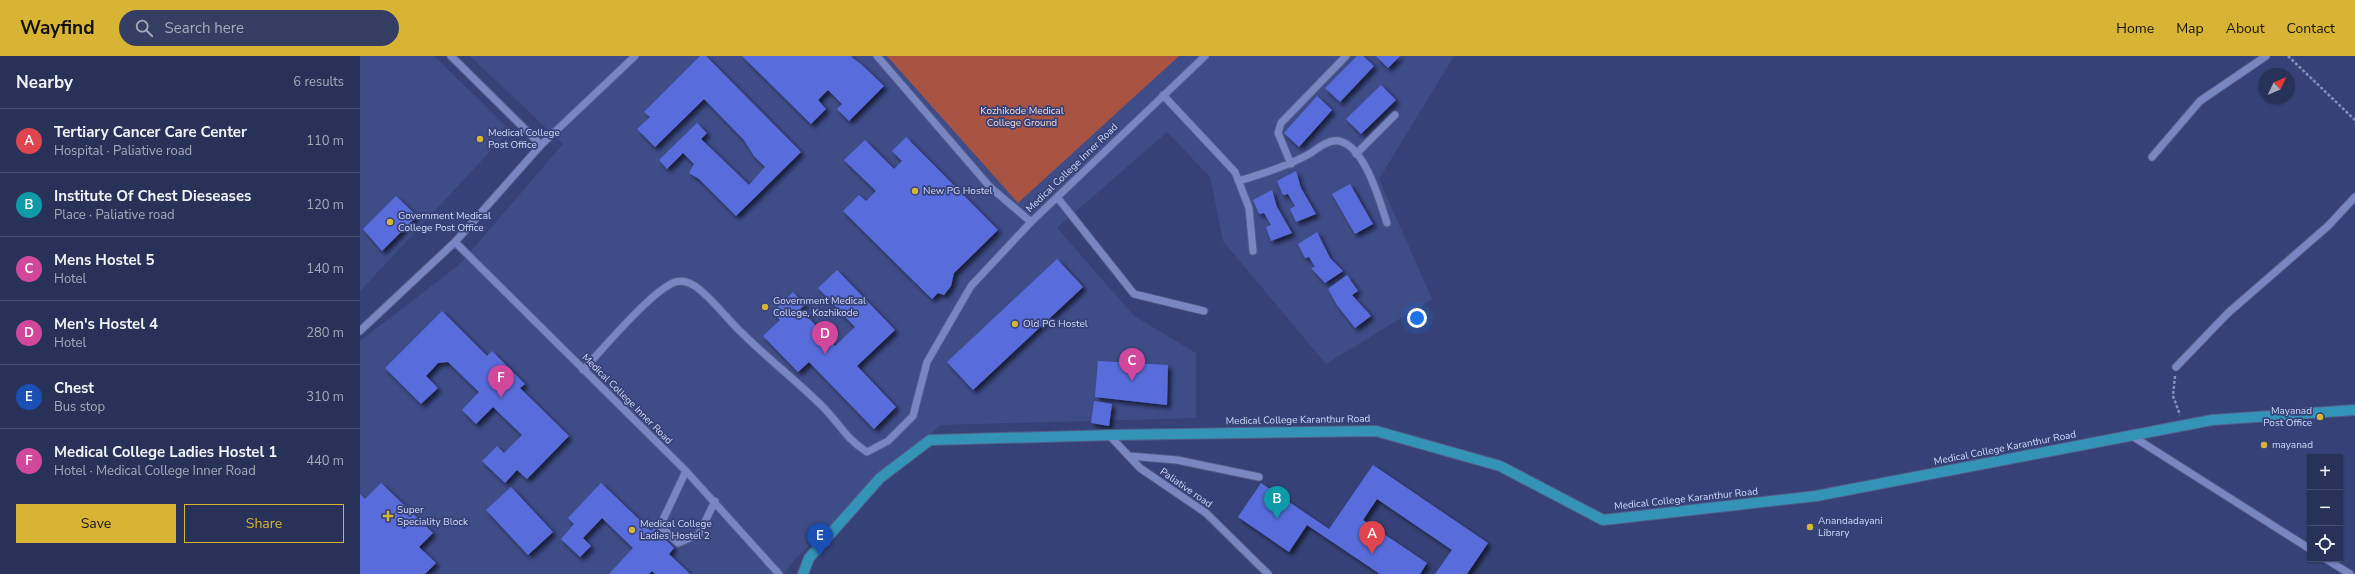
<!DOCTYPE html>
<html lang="en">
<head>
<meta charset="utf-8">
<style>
  :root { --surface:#283259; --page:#343e62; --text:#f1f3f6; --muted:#a5aaba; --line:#444d6f; --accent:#d8b434 }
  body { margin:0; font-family:"Nunito Sans",sans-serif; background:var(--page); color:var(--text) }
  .controls { position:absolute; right:12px; bottom:12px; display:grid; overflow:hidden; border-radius:0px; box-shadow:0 1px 3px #0004 }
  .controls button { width:36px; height:36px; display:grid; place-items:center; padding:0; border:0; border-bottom:1px solid var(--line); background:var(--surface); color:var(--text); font:20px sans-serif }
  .compass { position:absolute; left:1899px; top:12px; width:36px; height:36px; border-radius:50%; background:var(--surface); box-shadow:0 1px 3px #0004; rotate:46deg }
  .you { position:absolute; left:1057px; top:262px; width:14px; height:14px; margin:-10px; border:3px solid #fff; border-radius:50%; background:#1a73e8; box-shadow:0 0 0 6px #1a73e833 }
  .badge { display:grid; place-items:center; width:26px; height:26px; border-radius:50%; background:var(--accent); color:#fff; font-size:13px; font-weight:700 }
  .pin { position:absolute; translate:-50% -33px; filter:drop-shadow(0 1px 2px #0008) }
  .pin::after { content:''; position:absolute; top:21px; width:14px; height:12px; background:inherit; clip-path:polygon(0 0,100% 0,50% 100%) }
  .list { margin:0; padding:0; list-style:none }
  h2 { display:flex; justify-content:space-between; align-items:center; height:52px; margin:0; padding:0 16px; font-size:17px }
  h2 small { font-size:13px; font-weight:400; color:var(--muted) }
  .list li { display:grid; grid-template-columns:26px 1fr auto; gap:12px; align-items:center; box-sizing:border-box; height:64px; padding:0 16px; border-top:1px solid var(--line) }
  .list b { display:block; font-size:15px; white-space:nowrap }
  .list p { margin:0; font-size:13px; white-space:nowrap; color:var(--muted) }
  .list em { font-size:13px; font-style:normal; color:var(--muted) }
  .actions { display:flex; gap:8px; padding:12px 16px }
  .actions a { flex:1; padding:9px 0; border:1px solid var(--accent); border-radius:0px; text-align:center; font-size:14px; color:var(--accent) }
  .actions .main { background:var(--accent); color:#111 }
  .icon { flex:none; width:22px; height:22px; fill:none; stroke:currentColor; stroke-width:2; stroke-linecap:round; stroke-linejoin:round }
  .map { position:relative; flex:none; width:1995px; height:518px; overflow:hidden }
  header { display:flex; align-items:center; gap:24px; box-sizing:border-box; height:56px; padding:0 20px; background:var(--accent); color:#111 }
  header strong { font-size:19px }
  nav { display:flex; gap:22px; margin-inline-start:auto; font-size:14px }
  .search { width:280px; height:36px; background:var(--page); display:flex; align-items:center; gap:10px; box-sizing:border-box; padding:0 14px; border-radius:22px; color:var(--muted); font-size:15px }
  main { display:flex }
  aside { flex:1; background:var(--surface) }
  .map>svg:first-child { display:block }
</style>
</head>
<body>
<header>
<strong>Wayfind</strong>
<div class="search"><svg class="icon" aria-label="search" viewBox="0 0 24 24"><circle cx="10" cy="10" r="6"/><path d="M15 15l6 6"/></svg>Search here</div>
<nav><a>Home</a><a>Map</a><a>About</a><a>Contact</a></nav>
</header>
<main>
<aside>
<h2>Nearby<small>6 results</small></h2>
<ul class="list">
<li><span class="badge" style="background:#e0444e">A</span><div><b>Tertiary Cancer Care Center</b><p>Hospital · Paliative road</p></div><em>110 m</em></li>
<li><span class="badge" style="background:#0f9aa8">B</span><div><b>Institute Of Chest Dieseases</b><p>Place · Paliative road</p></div><em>120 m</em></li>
<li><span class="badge" style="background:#d1479c">C</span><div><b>Mens Hostel 5</b><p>Hotel</p></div><em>140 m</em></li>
<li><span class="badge" style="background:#d1479c">D</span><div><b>Men's Hostel 4</b><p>Hotel</p></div><em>280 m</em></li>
<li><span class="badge" style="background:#1a4fb4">E</span><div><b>Chest</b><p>Bus stop</p></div><em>310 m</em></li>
<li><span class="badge" style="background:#d1479c">F</span><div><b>Medical College Ladies Hostel 1</b><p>Hotel · Medical College Inner Road</p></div><em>440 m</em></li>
</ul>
<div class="actions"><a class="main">Save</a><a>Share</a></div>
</aside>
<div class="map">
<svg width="1995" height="518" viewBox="0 0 1995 518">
  <defs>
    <filter id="shadow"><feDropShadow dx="3.5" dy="3.5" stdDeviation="2" flood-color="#0009"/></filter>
  </defs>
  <rect width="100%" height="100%" fill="#364277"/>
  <!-- built -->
  <path fill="#3e4c88" d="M0 0H74L150 74 0 235Z
    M110 0H1094L1019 123 1072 243 966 308 863 185 850 121 807 76 697 172 774 260 836 297V362L580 369 435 503 424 518H0V285L99 209 203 88Z"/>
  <!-- green -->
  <path fill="#a95342" d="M527 0H819L658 147Z"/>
  <!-- building -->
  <path fill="#596ddb" filter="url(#shadow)" d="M340 0H346L441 96 376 160 339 123 329 117 334 108 323 97 307 113 299 104 337 67 347 77 341 83 389 129 405 111 394 100 384 84 344 43 295 91 277 73 290 61 284 56Z
    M382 0H493L491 1 501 8 524 30 489 65 477 53 482 48 468 34 458 44 466 53 451 68Z
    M997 0H1003L1014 10 980 46 965 32Z
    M1016 0H1040L1028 12Z
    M1021 29 1036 44 1001 78 986 63Z
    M957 40 972 54 939 91 924 77Z
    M546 81 638 174 594 217 591 230 584 239 578 237 572 243 483 155 499 139 506 145 516 135 484 104 505 84 534 113 542 105 532 95Z
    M936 115 941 132 956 158 936 166 930 153 935 150 928 138 923 139 917 125Z
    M990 128 1013 168 995 178 972 138Z
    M912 134 917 151 932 177 911 185 906 171 911 169 904 157 899 158 893 144Z
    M36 140 57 160 22 195 3 173Z
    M957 176 970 202 983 215 965 227 951 212 955 211 949 201 945 202 938 188Z
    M697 203 723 231 613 334 587 306Z
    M477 214 535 274 497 310 536 351 514 373 449 306 438 316 403 280 420 264 413 256 433 236 445 249 440 253 475 290 495 271 458 232Z
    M987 219 998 235 992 239 1011 260 995 272 977 249 968 233Z
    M82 255 127 300 132 295 165 328 160 332 209 380 167 423 157 414 145 427 122 405 137 390 144 397 162 379 133 351 116 368 102 354 119 336 88 306 78 307 66 320 78 332 61 348 25 312Z
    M738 305 808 309 807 349 735 341Z
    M734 345 752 348 749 370 731 367Z
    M1013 409 1128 487 1107 518H1075L1092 494 1017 443 1003 464 1067 507 1060 518H1020L947 469 929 496 878 461 901 427 969 473Z
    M21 427 73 477 59 491 76 507 65 518H0V438L5 443Z
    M241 427 291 475 294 472 314 492 309 498 330 518H295L292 515 289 518H249L273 492 242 462 223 482 231 490 220 501 201 483 214 468 208 462Z
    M151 431 193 476 168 499 126 454Z"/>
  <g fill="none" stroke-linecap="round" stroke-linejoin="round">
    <!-- minor casing -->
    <g stroke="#535c89" stroke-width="9">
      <path id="minor" d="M91 0 181 89
        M517 0 630 131 671 166 845 0
        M803 39 875 116 889 152 893 195
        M996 98 1035 59
        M1792 101 1840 45 1906 0
        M931 108 918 77 921 67 986 0
        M879 125C904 117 928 110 951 97 958 92 969 83 979 85 1005 90 1020 146 1027 167
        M697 141 774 238 844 255
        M95 186 326 415 419 518
        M0 275 95 186 181 89 275 0
        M1816 311 1868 257 1968 170 1995 141
        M223 314C243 293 291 235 315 226 323 224 328 226 335 230 353 243 366 262 382 277 408 303 437 325 463 351 480 368 485 382 507 396L528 385 553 360 567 306 611 230 671 166
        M749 379 780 412 846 457 908 518
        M1772 380 1950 493
        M769 400 817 404 899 421
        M326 415 300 470 318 487 339 478 355 445
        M1966 503 1990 518"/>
    </g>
    <!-- major casing -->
    <g stroke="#535c89" stroke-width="12">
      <path id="major" d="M443 518 449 502 520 422 570 384 754 379 1016 375 1140 410 1243 464 1456 440 1852 364 1995 354"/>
    </g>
    <!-- path -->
    <path stroke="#858fba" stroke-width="2.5" stroke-dasharray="3 2" stroke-linecap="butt" d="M1928 0 1995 64
      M1815 320 1813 340 1820 359"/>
    <!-- minor -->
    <use href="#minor" stroke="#7887c2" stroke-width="7"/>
    <!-- major -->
    <use href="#major" stroke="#3494b8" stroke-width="10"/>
  </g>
  <!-- markers -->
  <g fill="#d8b434" stroke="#364277" stroke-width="1.5">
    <circle cx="120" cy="83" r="4"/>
    <circle cx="555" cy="135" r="4"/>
    <circle cx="30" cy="166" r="4"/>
    <circle cx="405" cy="251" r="4"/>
    <circle cx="655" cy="268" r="4"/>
    <circle cx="1960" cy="361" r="4"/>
    <circle cx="1904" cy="389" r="4"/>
    <path d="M26 454h4v4h4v4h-4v4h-4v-4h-4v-4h4z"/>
    <circle cx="1450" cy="471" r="4"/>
    <circle cx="272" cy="474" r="4"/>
  </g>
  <g text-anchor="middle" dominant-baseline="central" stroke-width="3.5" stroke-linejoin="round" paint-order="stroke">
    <!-- park labels -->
    <g font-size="10" fill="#f7d5cd" stroke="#364277">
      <text x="662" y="55">Kozhikode Medical<tspan x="662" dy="12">College Ground</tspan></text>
    </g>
    <!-- poi labels -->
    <g font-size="10" fill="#d0d9f9" stroke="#364277" text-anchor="start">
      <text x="128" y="77">Medical College<tspan x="128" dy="12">Post Office</tspan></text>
      <text x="563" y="135">New PG Hostel</text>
      <text x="38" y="160">Government Medical<tspan x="38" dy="12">College Post Office</tspan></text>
      <text x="413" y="245">Government Medical<tspan x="413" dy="12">College, Kozhikode</tspan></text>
      <text x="663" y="268">Old PG Hostel</text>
      <text x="1952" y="355" text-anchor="end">Mayanad<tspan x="1952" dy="12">Post Office</tspan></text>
      <text x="1912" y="389">mayanad</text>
      <text x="37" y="454">Super<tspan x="37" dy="12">Speciality Block</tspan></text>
      <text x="1458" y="465">Anandadayani<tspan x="1458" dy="12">Library</tspan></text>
      <text x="280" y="468">Medical College<tspan x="280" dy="12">Ladies Hostel 2</tspan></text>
    </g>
    <!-- street labels -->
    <g font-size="10" fill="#d0d9f9" stroke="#364277">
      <text transform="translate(712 112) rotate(-44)">Medical College Inner Road</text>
      <text transform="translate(267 343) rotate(45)">Medical College Inner Road</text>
      <text transform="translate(938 364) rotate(-1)">Medical College Karanthur Road</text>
      <text transform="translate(1645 392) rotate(-11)">Medical College Karanthur Road</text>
      <text transform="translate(826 432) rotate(35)">Paliative road</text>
      <text transform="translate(1326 443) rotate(-6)">Medical College Karanthur Road</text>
    </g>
  </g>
</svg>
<div class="controls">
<button>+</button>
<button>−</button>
<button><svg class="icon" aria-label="locate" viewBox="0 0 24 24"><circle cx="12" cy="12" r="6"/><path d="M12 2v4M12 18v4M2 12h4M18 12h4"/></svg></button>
</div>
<svg class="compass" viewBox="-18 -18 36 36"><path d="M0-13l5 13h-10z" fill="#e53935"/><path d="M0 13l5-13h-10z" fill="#a5aaba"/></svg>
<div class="you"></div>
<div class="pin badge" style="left:1012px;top:498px;background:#e0444e">A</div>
<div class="pin badge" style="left:917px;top:463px;background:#0f9aa8">B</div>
<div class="pin badge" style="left:772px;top:325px;background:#d1479c">C</div>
<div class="pin badge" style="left:465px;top:298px;background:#d1479c">D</div>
<div class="pin badge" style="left:460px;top:500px;background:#1a4fb4">E</div>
<div class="pin badge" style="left:141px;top:342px;background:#d1479c">F</div>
</div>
</main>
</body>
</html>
